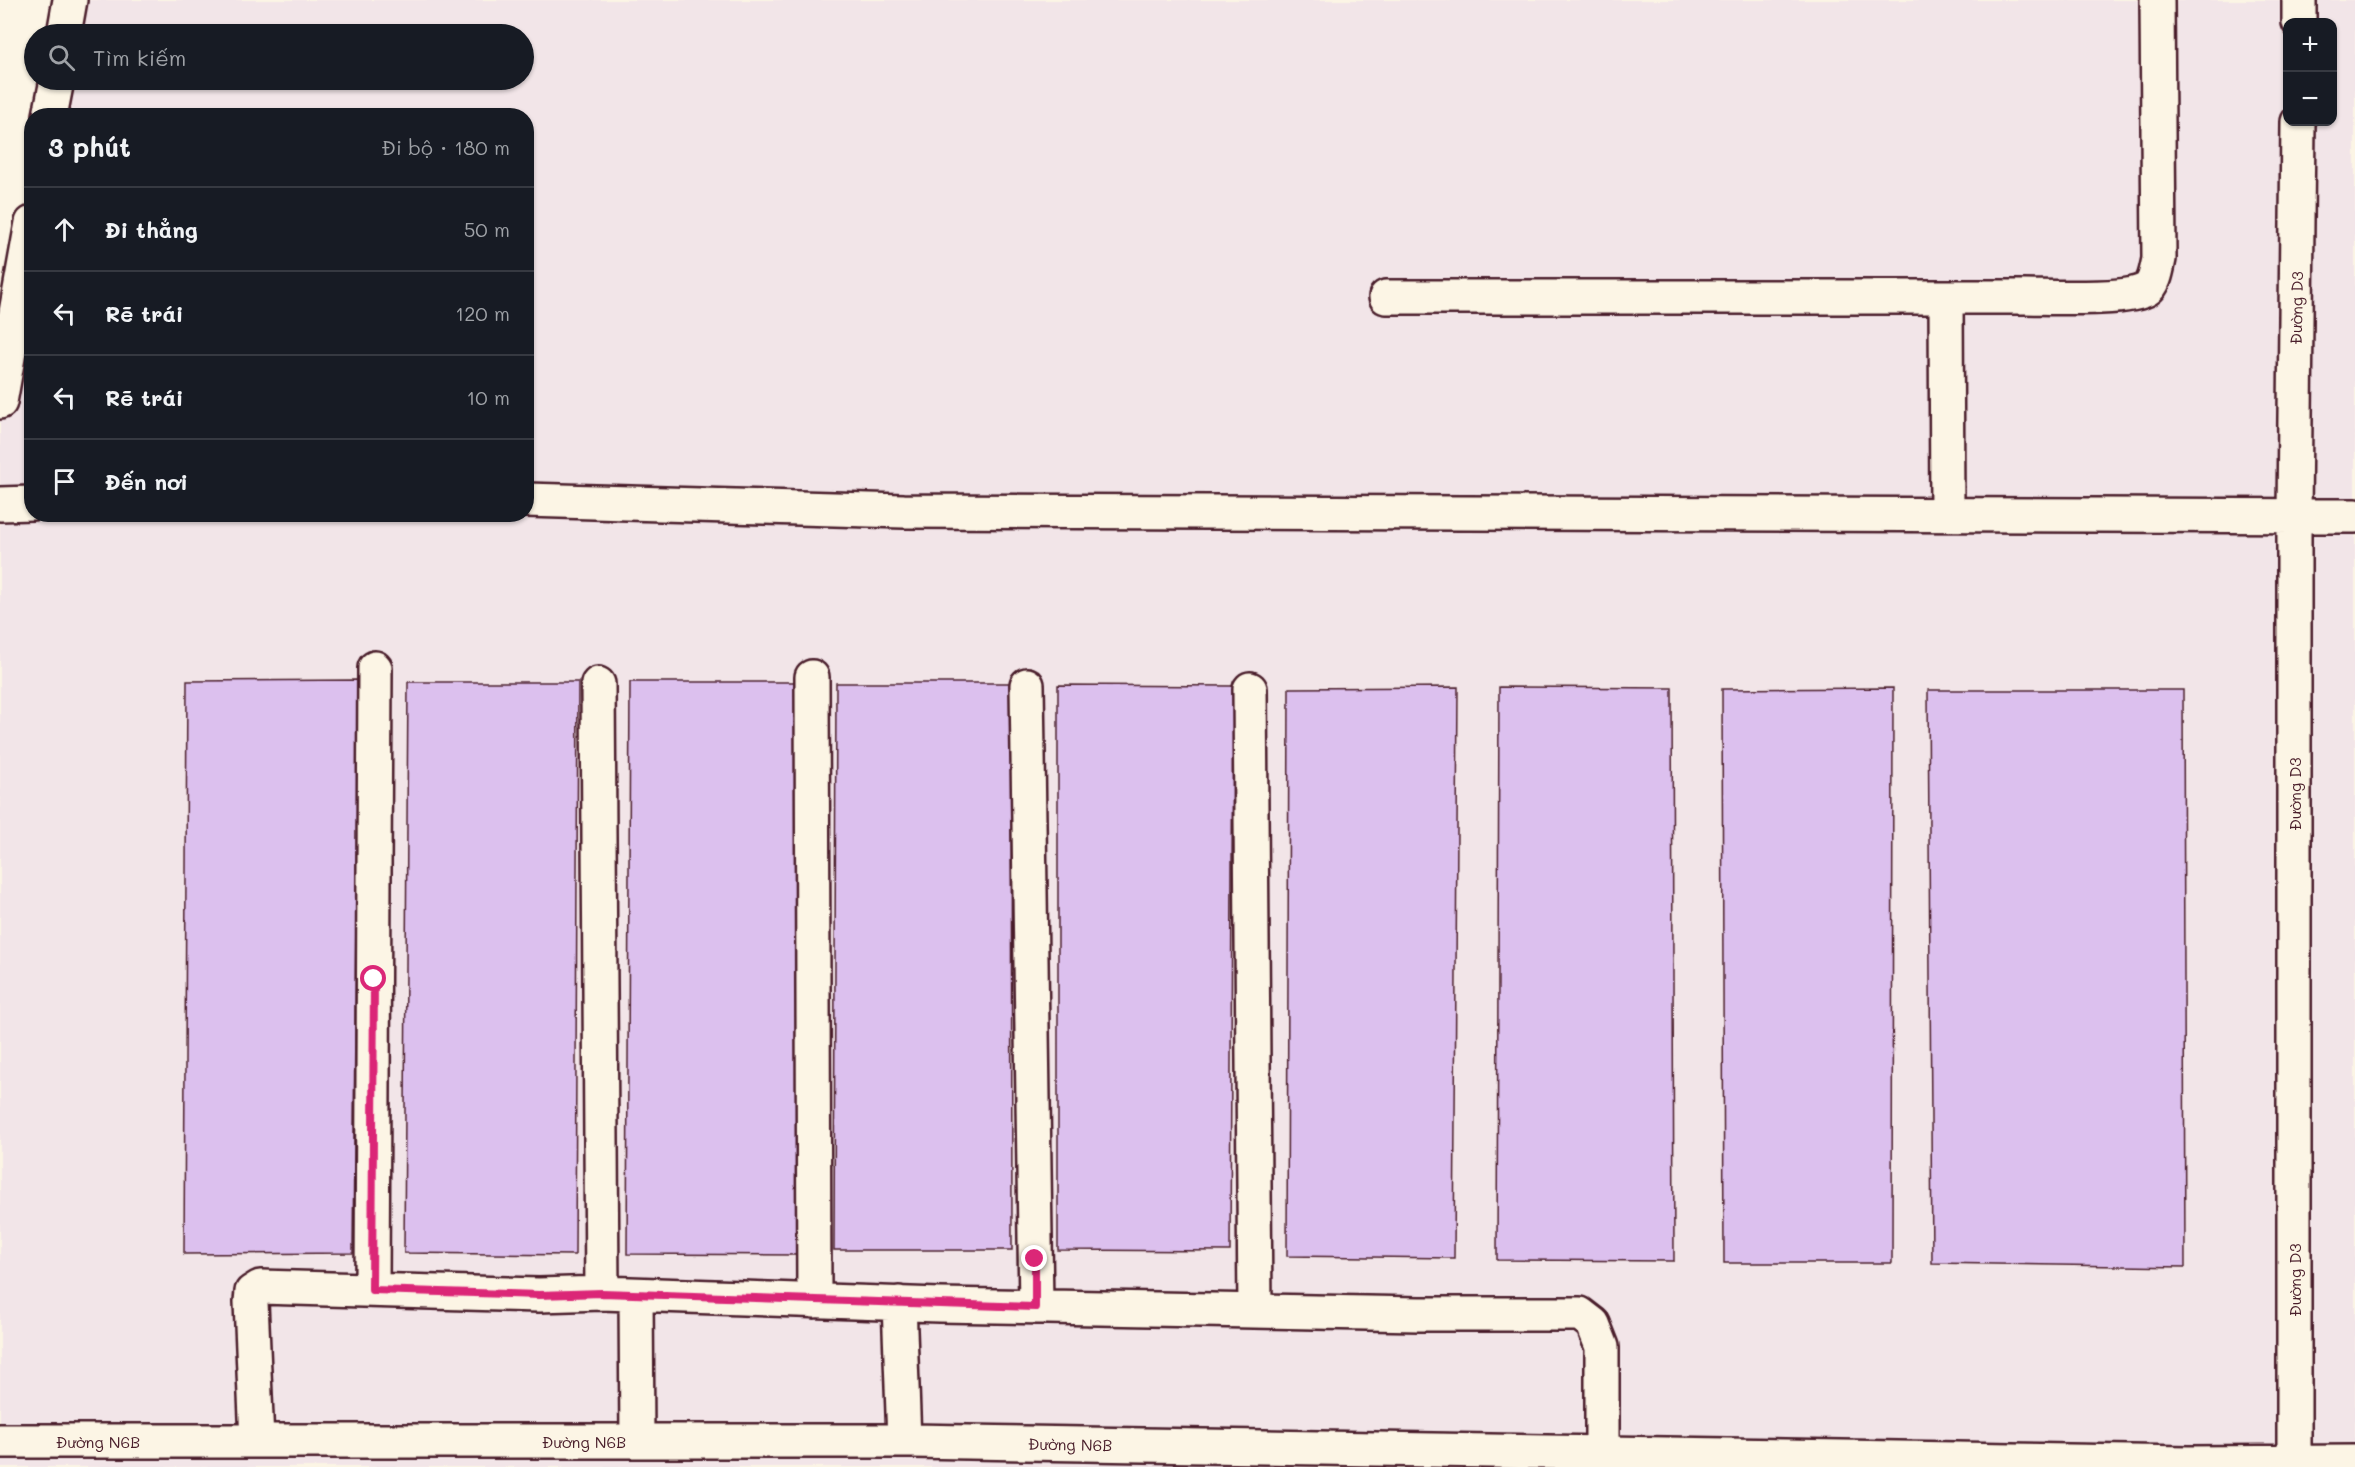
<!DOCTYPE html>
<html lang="vi">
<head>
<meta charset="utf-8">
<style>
  :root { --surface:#171b24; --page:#20242c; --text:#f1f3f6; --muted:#9ea1a6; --line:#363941 }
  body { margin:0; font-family:Mali,sans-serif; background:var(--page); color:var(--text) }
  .controls { position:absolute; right:18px; top:18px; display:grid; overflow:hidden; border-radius:12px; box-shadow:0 2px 4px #0004 }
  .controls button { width:54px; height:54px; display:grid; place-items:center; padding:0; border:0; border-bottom:2px solid var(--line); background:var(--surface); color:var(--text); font:30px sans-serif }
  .stop { position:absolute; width:18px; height:18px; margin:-14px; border:4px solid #db2777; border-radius:50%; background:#fff }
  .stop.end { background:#db2777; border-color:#fff; box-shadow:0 2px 6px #0008 }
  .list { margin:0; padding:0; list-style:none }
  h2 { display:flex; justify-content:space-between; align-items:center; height:78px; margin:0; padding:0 24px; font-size:26px }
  h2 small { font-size:20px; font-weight:400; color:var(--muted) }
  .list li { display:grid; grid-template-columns:39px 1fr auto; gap:18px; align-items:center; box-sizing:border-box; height:84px; padding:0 24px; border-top:2px solid var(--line) }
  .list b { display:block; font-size:22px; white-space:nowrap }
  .list em { font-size:20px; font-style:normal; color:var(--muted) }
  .icon { flex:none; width:33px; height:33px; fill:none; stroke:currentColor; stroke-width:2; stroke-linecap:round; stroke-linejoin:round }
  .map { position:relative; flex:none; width:2355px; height:1467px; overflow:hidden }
  .search { position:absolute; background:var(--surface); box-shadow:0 2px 4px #0004; left:24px; top:24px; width:510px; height:66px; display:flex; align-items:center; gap:15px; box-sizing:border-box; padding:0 21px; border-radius:33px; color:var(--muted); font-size:22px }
  .panel { position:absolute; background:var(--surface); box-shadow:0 2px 4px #0004; left:24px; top:108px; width:510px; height:414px; border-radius:24px }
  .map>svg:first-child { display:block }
</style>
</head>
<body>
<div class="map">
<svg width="2355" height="1467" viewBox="0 0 2355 1467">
  <rect width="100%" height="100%" fill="#fcf5e5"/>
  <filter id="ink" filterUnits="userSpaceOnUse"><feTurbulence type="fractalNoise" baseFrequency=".0167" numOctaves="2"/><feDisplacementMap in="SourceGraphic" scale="12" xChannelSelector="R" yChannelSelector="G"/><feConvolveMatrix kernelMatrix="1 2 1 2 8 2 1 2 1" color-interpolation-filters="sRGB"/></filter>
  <g filter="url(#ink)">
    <!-- built -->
    <path fill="#f2e5e8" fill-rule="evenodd" d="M70 0H2355V1467H0V402L31 223 32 514H526V116L50 115 57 80H524V34H64ZM2288 22H2332V122H2288Z"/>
    <!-- building -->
    <path fill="#dcc0ee" stroke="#4a1f2b" stroke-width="1.5" d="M358 680 353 1253 184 1254 187 681Z
      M408 682H578L575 1255 404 1253Z
      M630 682H800L798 1255 627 1254Z
      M836 683H1011L1012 1250H834Z
      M1058 685 1233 686 1230 1251 1058 1250Z
      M1458 687 1454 1258 1287 1256 1289 688Z
      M1499 687 1672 688 1674 1261 1497 1260Z
      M1893 688 1892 1263H1724L1722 689Z
      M1928 690H2183L2185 1267 1932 1263Z"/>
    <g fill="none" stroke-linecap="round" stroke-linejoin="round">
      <!-- minor casing -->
      <g stroke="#4a1f2b" stroke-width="38">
        <path id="minor" d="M2299 22V0
          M64 34 70 0
          M50 116 57 80
          M1386 297H2025C2049 297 2129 301 2147 289 2155 284 2157 268 2159 259L2157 0
          M1946 298 1947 514
          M0 402 32 223
          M526 500 904 511 2355 516
          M0 504 32 503
          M812 677 814 1301
          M598 684 602 1293
          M1027 685 1036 1307
          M1250 689 1255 1311
          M372 1290 375 668
          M636 1295 637 1441
          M899 1303 904 1441
          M0 1441H912L2189 1463 2355 1462
          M257 1441 251 1302 252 1292 260 1287 539 1295 602 1293 939 1305 1419 1314H1580L1593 1324 1602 1347V1453
          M2294 1467V515L2298 122"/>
      </g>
      <!-- minor -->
      <use href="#minor" stroke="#fcf5e5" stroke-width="33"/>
    </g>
  </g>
  <g fill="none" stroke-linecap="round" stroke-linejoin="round" filter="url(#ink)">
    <!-- route -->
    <path stroke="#db2777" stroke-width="8" d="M374 979 372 1290 539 1295 602 1293 1035 1307V1259"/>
  </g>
  <g text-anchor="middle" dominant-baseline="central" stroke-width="4.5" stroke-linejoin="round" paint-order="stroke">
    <!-- street labels -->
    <g font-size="16" fill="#4a1f2b" stroke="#fcf5e5">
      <text transform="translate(2296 308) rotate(-89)">Đường D3</text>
      <text transform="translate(2294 794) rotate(-90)">Đường D3</text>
      <text transform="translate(2294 1280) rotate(-90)">Đường D3</text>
      <text x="98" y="1441">Đường N6B</text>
      <text x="584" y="1441">Đường N6B</text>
      <text transform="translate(1070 1444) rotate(1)">Đường N6B</text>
    </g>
  </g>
</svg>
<div class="controls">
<button>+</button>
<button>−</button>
</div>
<div class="stop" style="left:374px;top:979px"></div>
<div class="stop end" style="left:1035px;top:1259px"></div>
<div class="search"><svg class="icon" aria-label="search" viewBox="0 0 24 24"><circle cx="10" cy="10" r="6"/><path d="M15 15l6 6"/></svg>Tìm kiếm</div>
<section class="panel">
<h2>3 phút<small>Đi bộ · 180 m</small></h2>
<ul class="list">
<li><svg class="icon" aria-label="ahead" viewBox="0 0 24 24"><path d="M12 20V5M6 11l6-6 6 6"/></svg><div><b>Đi thẳng</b></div><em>50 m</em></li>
<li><svg class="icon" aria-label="left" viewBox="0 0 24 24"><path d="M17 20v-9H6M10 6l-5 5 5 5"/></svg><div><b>Rẽ trái</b></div><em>120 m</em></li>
<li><svg class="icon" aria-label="left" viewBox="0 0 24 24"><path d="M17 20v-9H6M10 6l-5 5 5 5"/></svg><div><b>Rẽ trái</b></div><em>10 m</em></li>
<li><svg class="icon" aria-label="arrive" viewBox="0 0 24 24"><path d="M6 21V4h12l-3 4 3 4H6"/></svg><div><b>Đến nơi</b></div></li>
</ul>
</section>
</div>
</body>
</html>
